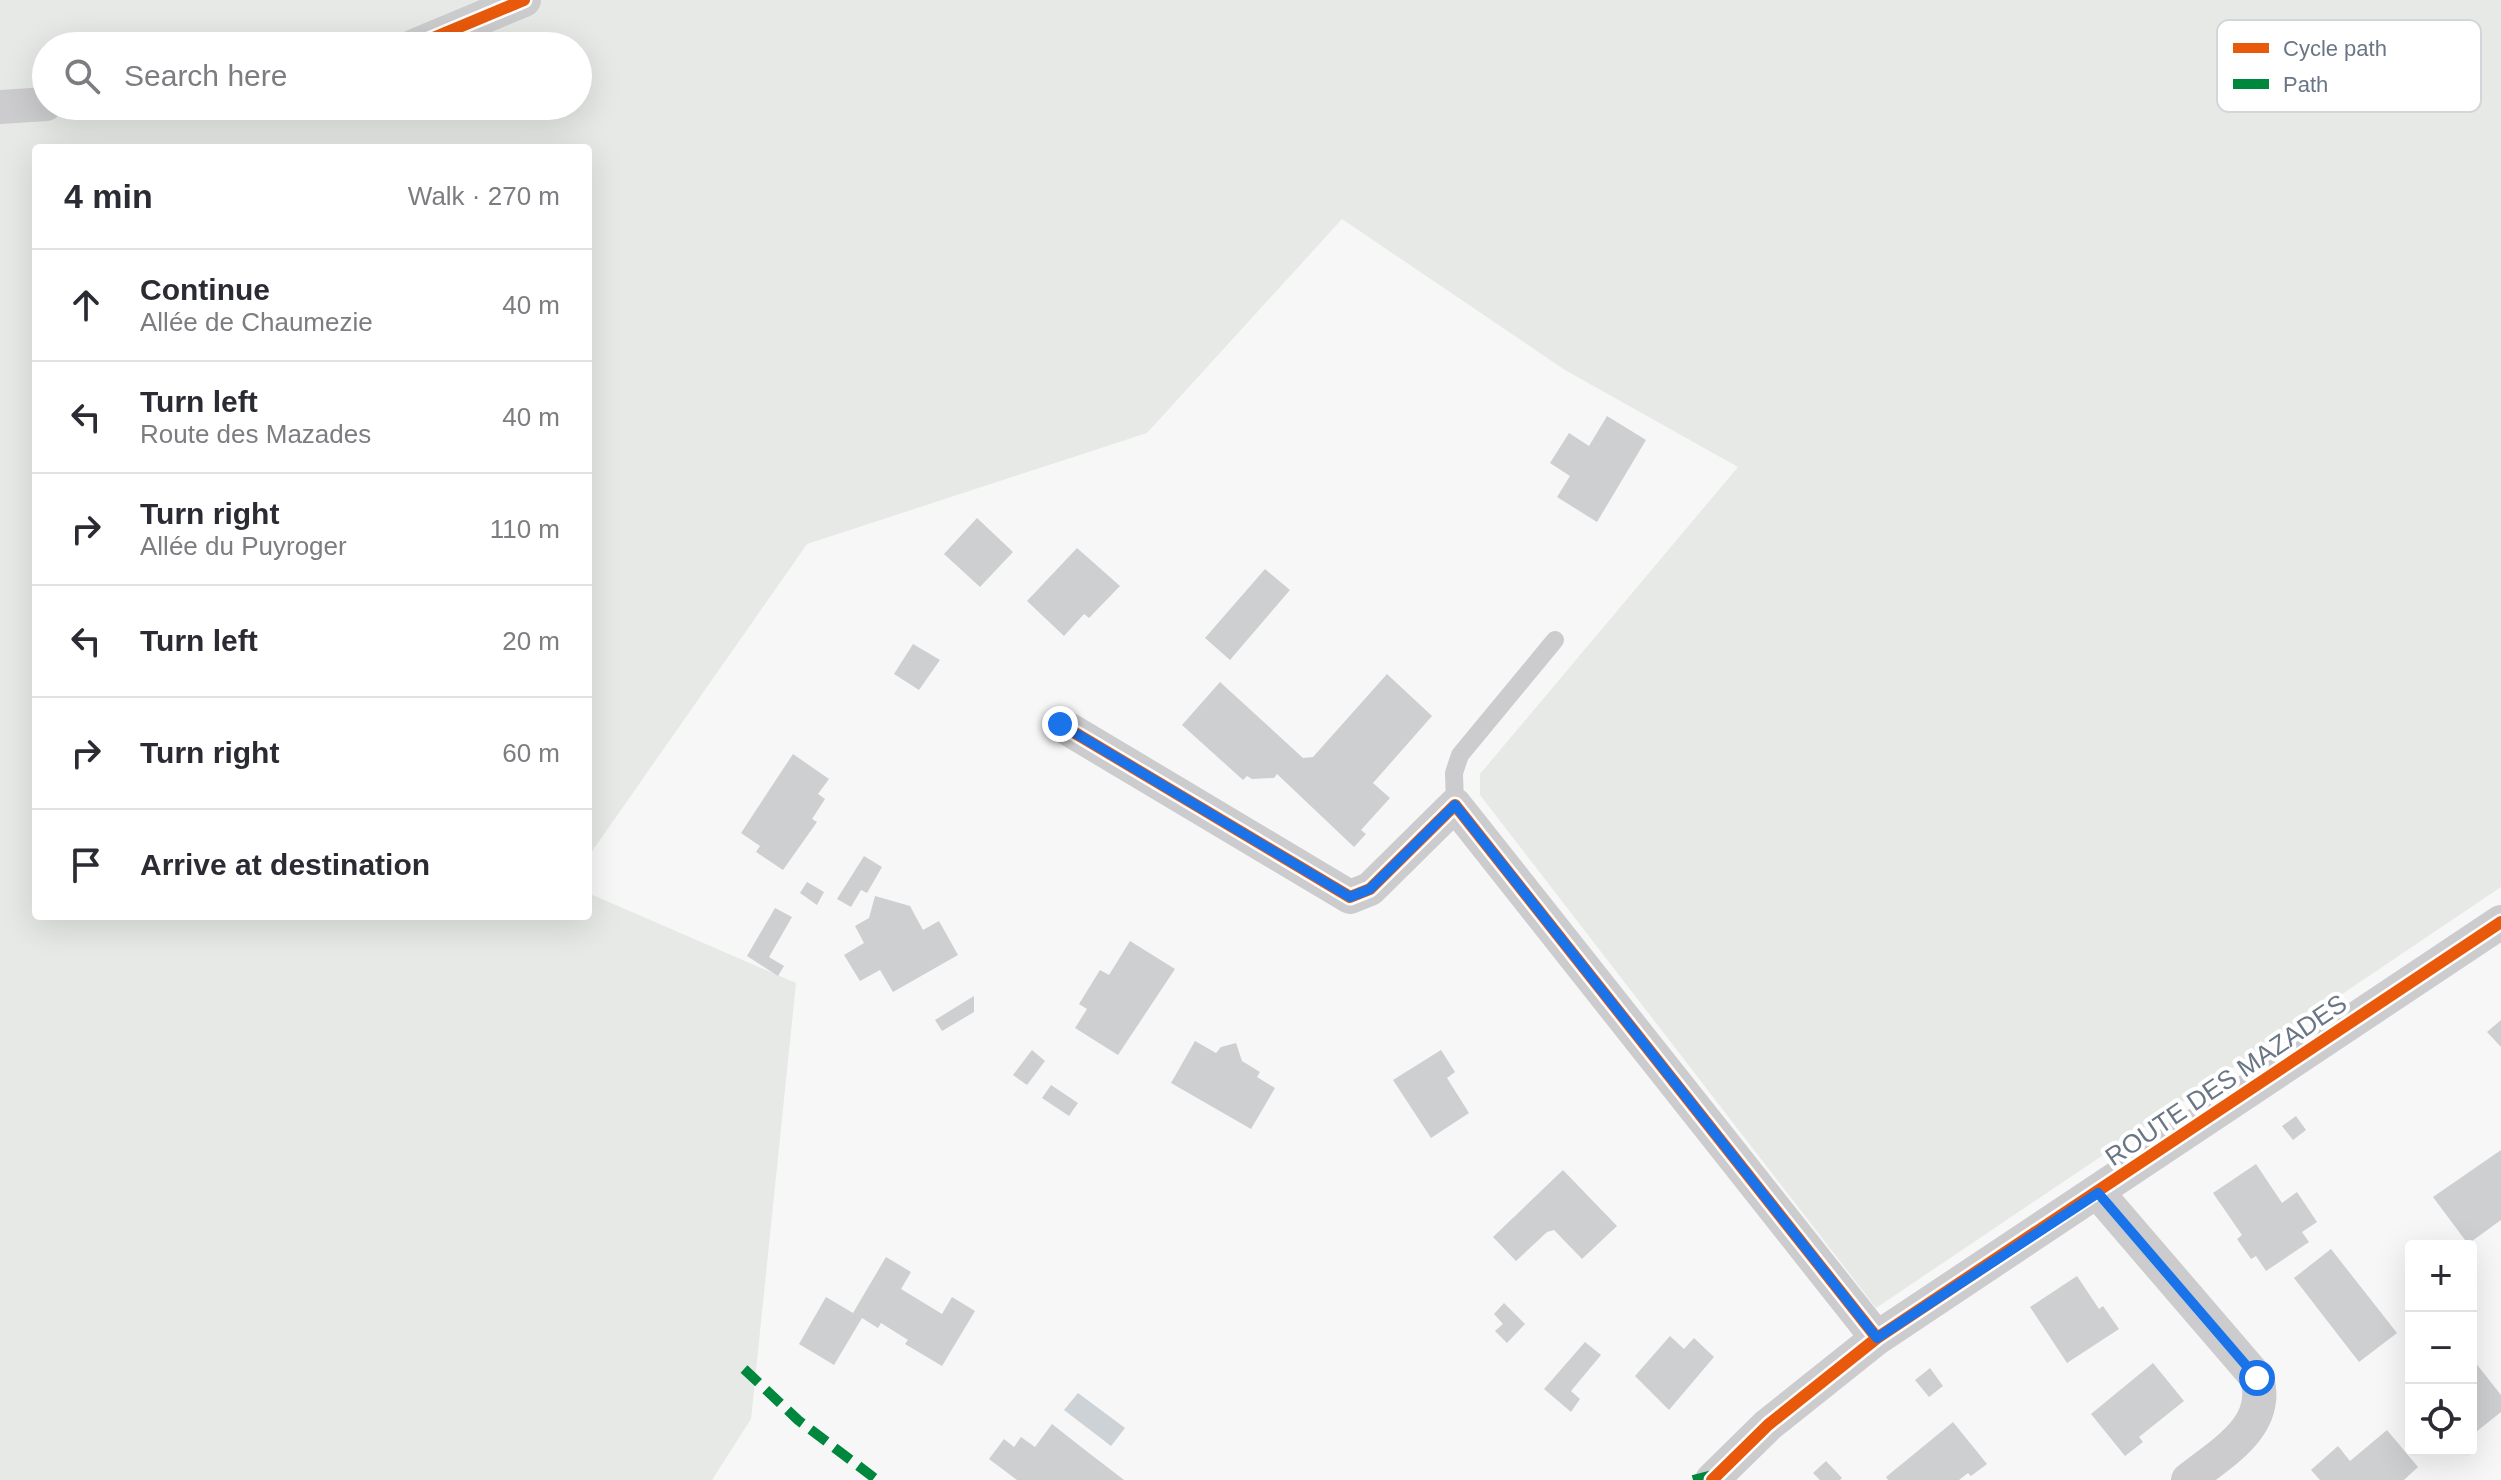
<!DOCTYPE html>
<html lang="en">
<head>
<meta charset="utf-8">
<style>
  :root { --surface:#fff; --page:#f7f7f7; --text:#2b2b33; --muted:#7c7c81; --line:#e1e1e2 }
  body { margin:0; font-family:Arial,sans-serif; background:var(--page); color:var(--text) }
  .controls { position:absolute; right:24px; bottom:24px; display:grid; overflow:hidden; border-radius:8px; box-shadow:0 8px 32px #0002 }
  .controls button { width:72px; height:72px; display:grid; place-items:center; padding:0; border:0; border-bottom:2px solid var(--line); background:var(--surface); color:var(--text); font:40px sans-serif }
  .stop { position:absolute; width:24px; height:24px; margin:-18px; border:6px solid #1a73e8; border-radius:50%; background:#fff }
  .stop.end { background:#1a73e8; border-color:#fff; box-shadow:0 2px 8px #0008 }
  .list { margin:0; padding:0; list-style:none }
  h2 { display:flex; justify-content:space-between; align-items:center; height:104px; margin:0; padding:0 32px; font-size:34px }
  h2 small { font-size:26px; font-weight:400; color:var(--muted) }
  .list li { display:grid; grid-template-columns:52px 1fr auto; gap:24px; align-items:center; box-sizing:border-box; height:112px; padding:0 32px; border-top:2px solid var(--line) }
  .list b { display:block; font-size:30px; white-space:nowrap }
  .list p { margin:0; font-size:26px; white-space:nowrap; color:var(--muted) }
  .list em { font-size:26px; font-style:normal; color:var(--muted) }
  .icon { flex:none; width:44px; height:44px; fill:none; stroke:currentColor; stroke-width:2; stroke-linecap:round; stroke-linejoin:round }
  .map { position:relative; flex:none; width:2501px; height:1480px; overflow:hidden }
  .search { position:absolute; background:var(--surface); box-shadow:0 8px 32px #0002; left:32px; top:32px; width:560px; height:88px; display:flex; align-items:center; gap:20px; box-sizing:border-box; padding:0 28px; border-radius:44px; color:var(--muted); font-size:30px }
  .panel { position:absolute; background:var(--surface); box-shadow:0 8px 32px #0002; left:32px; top:144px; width:560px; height:776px; border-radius:8px }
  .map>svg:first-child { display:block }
</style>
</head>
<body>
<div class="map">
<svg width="2501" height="1480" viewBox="0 0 2501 1480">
  <rect width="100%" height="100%" fill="#f7f7f7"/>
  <!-- green -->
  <path fill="#e6e9e5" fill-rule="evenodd" d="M0 0H2501V887L1876 1308 1480 795V774L1738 467 1565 370 1342 219 1147 433 807 544 588 857V148H36V916H588V893L796 983 751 1419 712 1480H0ZM46 46H578V106H46Z"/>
  <!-- water -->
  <path fill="#ccd2d6" d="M1078 1393 1125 1428 1111 1446 1064 1410Z"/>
  <!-- building -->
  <path fill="#cecfd0" d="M1607 416 1646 440 1597 522 1557 497 1570 476 1550 463 1569 433 1589 446Z
    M977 518 1013 552 980 587 944 554Z
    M1077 548 1120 586 1089 618 1084 614 1064 636 1027 601Z
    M1265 569 1290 590 1230 660 1205 638Z
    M913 644 940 660 919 690 894 674Z
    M1387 674 1432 716 1373 783 1390 798 1361 830 1366 834 1354 847 1277 774 1274 778 1252 779 1247 776 1243 780 1182 725 1220 682 1303 758 1313 757Z
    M793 754 829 779 818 794 825 799 812 819 817 822 783 870 756 852 760 846 741 833Z
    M864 856 882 867 867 893 861 890 851 907 837 899Z
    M807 882 824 892 817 905 800 893Z
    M875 896 910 906 923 930 939 921 958 955 893 992 880 970 860 981 844 955 864 943 855 926 869 918Z
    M775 908 792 917 769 957 784 966 778 976 747 956Z
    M1130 941 1175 969 1118 1055 1075 1028 1087 1009 1079 1004 1100 970 1109 975Z
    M974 996V1012L942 1031 935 1020Z
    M2501 1020V1047L2487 1032Z
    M1195 1041 1216 1053 1221 1047 1236 1043 1242 1061 1260 1072 1257 1077 1275 1088 1251 1129 1171 1083Z
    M1032 1050 1045 1061 1027 1085 1013 1075Z
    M1441 1050 1455 1072 1447 1078 1469 1113 1431 1138 1393 1080Z
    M1051 1085 1078 1103 1069 1116 1042 1098Z
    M2296 1116 2306 1130 2293 1140 2282 1126Z
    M2501 1150V1220L2468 1244 2433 1197Z
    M2256 1164 2282 1203 2297 1192 2317 1222 2302 1232 2309 1242 2266 1271 2256 1256 2251 1259 2237 1239 2242 1235 2213 1193Z
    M1563 1170 1617 1226 1582 1259 1554 1230 1547 1232 1516 1261 1493 1237Z
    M2331 1249 2397 1333 2359 1362 2294 1278Z
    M886 1257 911 1272 901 1289 942 1314 952 1297 975 1311 942 1366 905 1344 908 1340 881 1323 878 1328 862 1318 834 1365 799 1344 826 1297 853 1313Z
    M2077 1276 2099 1309 2103 1306 2119 1329 2067 1363 2030 1307Z
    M1504 1303 1525 1324 1507 1343 1495 1331 1503 1324 1494 1314Z
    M1670 1336 1684 1349 1694 1338 1714 1357 1669 1410 1635 1376Z
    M1585 1342 1601 1355 1571 1391 1580 1399 1571 1412 1544 1389Z
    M2471 1357 2501 1395V1412L2471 1436Z
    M2153 1363 2184 1401 2139 1437 2143 1442 2125 1456 2091 1414Z
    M1930 1368 1943 1386 1929 1397 1915 1380Z
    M1953 1422 1987 1464 1971 1476 1968 1473 1959 1480H1888L1886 1477Z
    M1052 1424 1085 1450 1124 1480H1017L989 1459 1004 1439 1014 1447 1021 1437 1035 1447Z
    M2387 1430 2418 1467 2404 1480H2320L2311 1470 2338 1446 2350 1461Z
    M1826 1461 1842 1478 1840 1480H1820L1813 1473Z"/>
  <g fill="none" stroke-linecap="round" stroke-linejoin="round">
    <!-- lane -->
    <path stroke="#ccccce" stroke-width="18" d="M1455 805 1454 773 1460 755 1555 640"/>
    <!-- street -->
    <path stroke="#ccccce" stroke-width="34" d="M414 46 524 0
      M0 107 46 104
      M1060 724 1350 897 1370 889 1455 805 1877 1338
      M2098 1193 2257 1378C2271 1427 2221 1453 2188 1480
      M1712 1480 1768 1425 1877 1338 2501 922"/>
    <!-- quiet -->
    <path stroke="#00873e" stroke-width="10" stroke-dasharray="20 10" stroke-linecap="butt" d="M744 1369 798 1420 877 1480
      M1693 1480 1717 1474"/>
    <!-- cycleway casing -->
    <g stroke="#fff" stroke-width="17">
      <path id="cycleway" d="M414 46 524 0
        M1060 724 1350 897 1370 889 1455 805 1877 1338
        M1712 1480 1768 1425 1877 1338 2501 922"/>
    </g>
    <!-- cycleway -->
    <use href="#cycleway" stroke="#e8590c" stroke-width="12"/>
  </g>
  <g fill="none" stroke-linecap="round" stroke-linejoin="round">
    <!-- route -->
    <path stroke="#1a73e8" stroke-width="10" d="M1060 724 1350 897 1370 889 1455 805 1877 1338 2098 1193 2257 1378"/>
  </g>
  <g text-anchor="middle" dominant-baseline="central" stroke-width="8" stroke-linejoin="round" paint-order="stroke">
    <!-- street labels -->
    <g font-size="26" fill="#6a7685" stroke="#fff">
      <text transform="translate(2226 1080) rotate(-34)">ROUTE DES MAZADES</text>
    </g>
  </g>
  <!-- legend -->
  <rect x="2217" y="20" width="264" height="92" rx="12" fill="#fff" stroke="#d2d6da" stroke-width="2"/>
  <rect x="2233" y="43" width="36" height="10" fill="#e8590c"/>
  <rect x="2233" y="79" width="36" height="10" fill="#00873e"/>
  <g font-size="22" fill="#6a7685">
    <text x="2283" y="56">Cycle path</text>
    <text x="2283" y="92">Path</text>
  </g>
</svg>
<div class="controls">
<button>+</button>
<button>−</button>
<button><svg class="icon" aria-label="locate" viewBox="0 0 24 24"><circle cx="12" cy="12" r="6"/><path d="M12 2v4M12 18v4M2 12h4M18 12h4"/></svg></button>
</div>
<div class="stop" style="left:2257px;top:1378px"></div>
<div class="stop end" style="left:1060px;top:724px"></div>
<div class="search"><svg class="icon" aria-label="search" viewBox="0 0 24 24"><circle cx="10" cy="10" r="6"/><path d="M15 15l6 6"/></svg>Search here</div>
<section class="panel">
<h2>4 min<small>Walk · 270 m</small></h2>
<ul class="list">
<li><svg class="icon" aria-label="ahead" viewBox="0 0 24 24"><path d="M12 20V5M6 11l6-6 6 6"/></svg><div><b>Continue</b><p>Allée de Chaumezie</p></div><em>40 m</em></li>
<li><svg class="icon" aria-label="left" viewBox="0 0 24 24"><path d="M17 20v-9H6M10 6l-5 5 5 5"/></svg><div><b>Turn left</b><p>Route des Mazades</p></div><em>40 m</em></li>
<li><svg class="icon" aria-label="right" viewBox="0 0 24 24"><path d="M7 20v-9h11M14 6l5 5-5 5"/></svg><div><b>Turn right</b><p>Allée du Puyroger</p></div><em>110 m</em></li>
<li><svg class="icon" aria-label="left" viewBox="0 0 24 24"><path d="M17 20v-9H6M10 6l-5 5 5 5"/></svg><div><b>Turn left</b></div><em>20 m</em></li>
<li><svg class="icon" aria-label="right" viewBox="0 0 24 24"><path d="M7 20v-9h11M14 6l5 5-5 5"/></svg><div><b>Turn right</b></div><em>60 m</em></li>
<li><svg class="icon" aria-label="arrive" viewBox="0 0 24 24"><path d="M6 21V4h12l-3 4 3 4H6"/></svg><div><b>Arrive at destination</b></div></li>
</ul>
</section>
</div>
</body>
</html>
